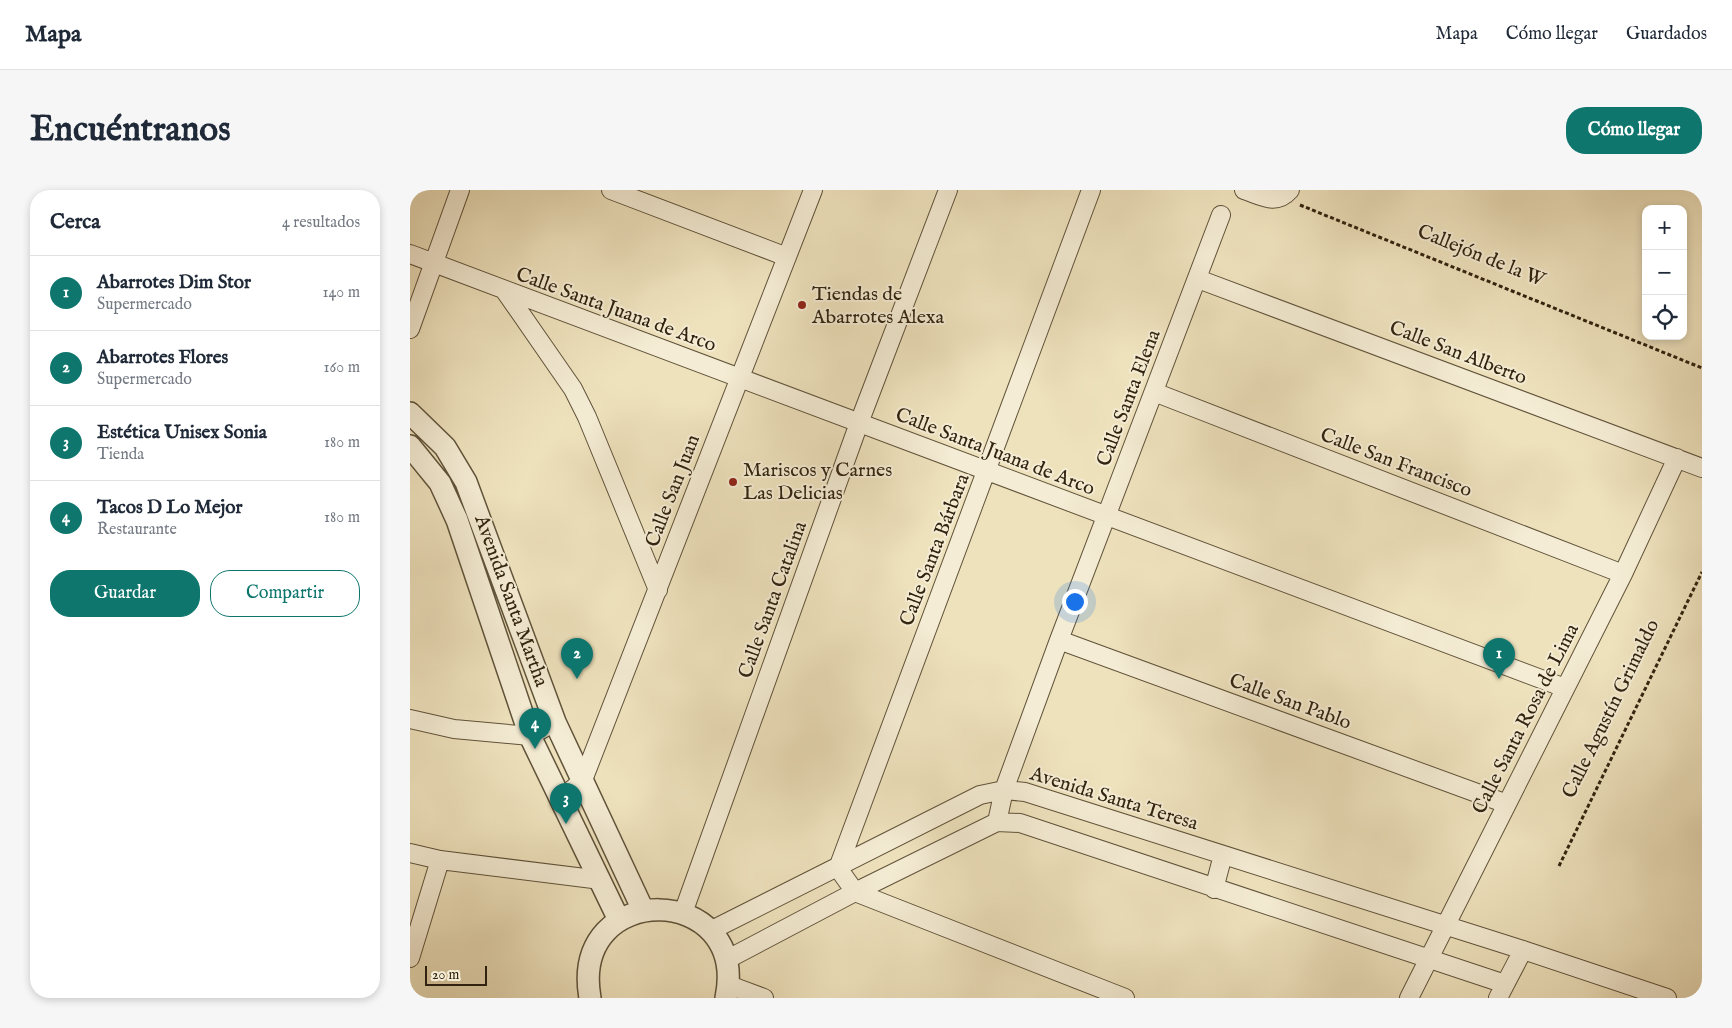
<!DOCTYPE html>
<html lang="es">
<head>
<meta charset="utf-8">
<style>
  :root { --surface:#fff; --page:#f6f6f7; --text:#1f2937; --muted:#747a83; --line:#e0e1e3; --accent:#0f766e }
  body { margin:0; font-family:"IM FELL English",serif; background:var(--page); color:var(--text) }
  .controls { position:absolute; right:15px; top:15px; display:grid; overflow:hidden; border-radius:10px; box-shadow:0 2px 8px #0003 }
  .controls button { width:45px; height:45px; display:grid; place-items:center; padding:0; border:0; border-bottom:1px solid var(--line); background:var(--surface); color:var(--text); font:25px sans-serif }
  .scale { position:absolute; left:15px; bottom:12px; width:62px; box-sizing:border-box; padding-left:5px; border:2px solid #31230f; border-top:0; font-size:14px; line-height:18px; white-space:nowrap; color:#31230f; -webkit-text-stroke:4px #f4ecd4; paint-order:stroke }
  .you { position:absolute; left:664px; top:411px; width:18px; height:18px; margin:-12px; border:4px solid #fff; border-radius:50%; background:#1a73e8; box-shadow:0 0 0 8px #1a73e833 }
  .badge { display:grid; place-items:center; width:32px; height:32px; border-radius:50%; background:var(--accent); color:#fff; font-size:16px; font-weight:700 }
  .pin { position:absolute; translate:-50% -41px; filter:drop-shadow(0 1px 2px #0008) }
  .pin::after { content:''; position:absolute; top:26px; width:18px; height:15px; background:inherit; clip-path:polygon(0 0,100% 0,50% 100%) }
  .list { margin:0; padding:0; list-style:none }
  h2 { display:flex; justify-content:space-between; align-items:center; height:65px; margin:0; padding:0 20px; font-size:21px }
  h2 small { font-size:16px; font-weight:400; color:var(--muted) }
  .list li { display:grid; grid-template-columns:32px 1fr auto; gap:15px; align-items:center; box-sizing:border-box; height:75px; padding:0 20px; border-top:1px solid var(--line) }
  .list b { display:block; font-size:19px; white-space:nowrap }
  .list p { margin:0; font-size:16px; white-space:nowrap; color:var(--muted) }
  .list em { font-size:16px; font-style:normal; color:var(--muted) }
  .actions { display:flex; gap:10px; padding:15px 20px }
  .actions a { flex:1; padding:11px 0; border:1px solid var(--accent); border-radius:20px; text-align:center; font-size:18px; color:var(--accent) }
  .actions .main { background:var(--accent); color:#fff }
  .icon { flex:none; width:28px; height:28px; fill:none; stroke:currentColor; stroke-width:2; stroke-linecap:round; stroke-linejoin:round }
  .map { position:relative; flex:none; width:1292px; height:808px; overflow:hidden; border-radius:20px }
  header { display:flex; align-items:center; gap:30px; box-sizing:border-box; height:70px; padding:0 25px; background:var(--surface); border-bottom:1px solid var(--line) }
  header strong { font-size:24px }
  nav { display:flex; gap:28px; margin-inline-start:auto; font-size:18px }
  .intro { display:flex; align-items:center; justify-content:space-between; box-sizing:border-box; height:120px; padding:0 30px }
  h1 { margin:0; font-size:35px }
  .button { padding:12px 22px; border-radius:20px; background:var(--accent); color:#fff; font-size:18px; font-weight:700 }
  main { display:flex; gap:30px; padding:0 30px }
  aside { flex:1; background:var(--surface); border-radius:20px; box-shadow:0 2px 8px #0003 }
  .map>svg:first-child { display:block }
</style>
</head>
<body>
<header>
<strong>Mapa</strong>
<nav><a>Mapa</a><a>Cómo llegar</a><a>Guardados</a></nav>
</header>
<div class="intro"><h1>Encuéntranos</h1><a class="button">Cómo llegar</a></div>
<main>
<aside>
<h2>Cerca<small>4 resultados</small></h2>
<ul class="list">
<li><span class="badge">1</span><div><b>Abarrotes Dim Stor</b><p>Supermercado</p></div><em>140 m</em></li>
<li><span class="badge">2</span><div><b>Abarrotes Flores</b><p>Supermercado</p></div><em>160 m</em></li>
<li><span class="badge">3</span><div><b>Estética Unisex Sonia</b><p>Tienda</p></div><em>180 m</em></li>
<li><span class="badge">4</span><div><b>Tacos D Lo Mejor</b><p>Restaurante</p></div><em>180 m</em></li>
</ul>
<div class="actions"><a class="main">Guardar</a><a>Compartir</a></div>
</aside>
<div class="map">
<svg width="1292" height="808" viewBox="0 0 1292 808">
  <rect width="100%" height="100%" fill="#eee2bd"/>
  <filter id="stains"><feTurbulence type="fractalNoise" baseFrequency=".004" numOctaves="4"/><feColorMatrix values="0 0 0 0 .2 0 0 0 0 .09 0 0 0 0 .02 0 0 0 .5 -.17"/></filter>
  <radialGradient id="worn" r=".72"><stop offset=".6" stop-color="#630" stop-opacity="0"/><stop offset="1" stop-color="#630" stop-opacity=".3"/></radialGradient>
  <g fill="none" stroke-linecap="round" stroke-linejoin="round">
    <!-- minor casing -->
    <g stroke="#60533a" stroke-width="20">
      <path id="minor" d="M201 0 377 67
        M681 0 428 678 445 702 715 808
        M834 0C852 6 866 16 880 0
        M0 64 1155 498
        M788 89 1292 278
        M95 101 163 199 177 227 248 400
        M0 139 50 0
        M744 202 1213 384
        M649 450 1097 614
        M0 529 44 539 120 546 145 532
        M151 609 173 590 403 0
        M587 632 594 600 649 450 811 25
        M0 663 30 670 191 690
        M804 699 813 665
        M273 723 449 233 538 0
        M300 741 570 605 594 600 615 602 1113 760 1257 808
        M0 768 30 670
        M316 770 445 702 587 632 610 633 1095 794
        M319 795 354 808
        M999 808 1213 384 1267 268
        M1088 808 1113 760"/>
    </g>
    <!-- tertiary casing -->
    <g stroke="#60533a" stroke-width="24">
      <path id="tertiary" d="M0 223 35 257 56 292 145 532 233 720
        M0 256 30 293 47 330 120 546 209 730
        M180 808C159 689 340 692 316 808"/>
    </g>
    <!-- path -->
    <path stroke="#31230f" stroke-width="3" stroke-dasharray="4 2.5" stroke-linecap="butt" d="M890 15 1292 178
      M1149 676 1292 382"/>
    <!-- minor -->
    <use href="#minor" stroke="#f4ecd4" stroke-width="18"/>
    <!-- tertiary -->
    <use href="#tertiary" stroke="#f4ecd4" stroke-width="21"/>
  </g>
  <!-- markers -->
  <g fill="#8f2418" stroke="#f4ecd4" stroke-width="2">
    <circle cx="392" cy="115" r="5"/>
    <circle cx="323" cy="292" r="5"/>
  </g>
  <g text-anchor="middle" dominant-baseline="central" stroke-width="4" stroke-linejoin="round" paint-order="stroke">
    <!-- street labels -->
    <g font-size="20" fill="#31230f" stroke="#f4ecd4">
      <text transform="translate(1071 66) rotate(22)">Callejón de la W</text>
      <text transform="translate(206 120) rotate(20)">Calle Santa Juana de Arco</text>
      <text transform="translate(1048 163) rotate(21)">Calle San Alberto</text>
      <text transform="translate(719 208) rotate(-69)">Calle Santa Elena</text>
      <text transform="translate(585 262) rotate(21)">Calle Santa Juana de Arco</text>
      <text transform="translate(986 273) rotate(21)">Calle San Francisco</text>
      <text transform="translate(263 301) rotate(-69)">Calle San Juan</text>
      <text transform="translate(525 360) rotate(-69)">Calle Santa Bárbara</text>
      <text transform="translate(363 410) rotate(-70)">Calle Santa Catalina</text>
      <text transform="translate(101 411) rotate(70)">Avenida Santa Martha</text>
      <text transform="translate(880 512) rotate(20)">Calle San Pablo</text>
      <text transform="translate(1201 519) rotate(-64)">Calle Agustín Grimaldo</text>
      <text transform="translate(1116 529) rotate(-63)">Calle Santa Rosa de Lima</text>
      <text transform="translate(704 609) rotate(17)">Avenida Santa Teresa</text>
    </g>
    <!-- poi labels -->
    <g font-size="20" fill="#31230f" stroke="#f4ecd4" text-anchor="start">
      <text x="402" y="104">Tiendas de<tspan x="402" dy="23">Abarrotes Alexa</tspan></text>
      <text x="333" y="280">Mariscos y Carnes<tspan x="333" dy="23">Las Delicias</tspan></text>
    </g>
  </g>
  <rect width="100%" height="100%" filter="url(#stains)"/>
  <rect width="100%" height="100%" fill="url(#worn)"/>
</svg>
<div class="controls">
<button>+</button>
<button>−</button>
<button><svg class="icon" aria-label="locate" viewBox="0 0 24 24"><circle cx="12" cy="12" r="6"/><path d="M12 2v4M12 18v4M2 12h4M18 12h4"/></svg></button>
</div>
<div class="scale">20 m</div>
<div class="you"></div>
<div class="pin badge" style="left:1089px;top:489px">1</div>
<div class="pin badge" style="left:167px;top:489px">2</div>
<div class="pin badge" style="left:156px;top:634px">3</div>
<div class="pin badge" style="left:125px;top:559px">4</div>
</div>
</main>
</body>
</html>
